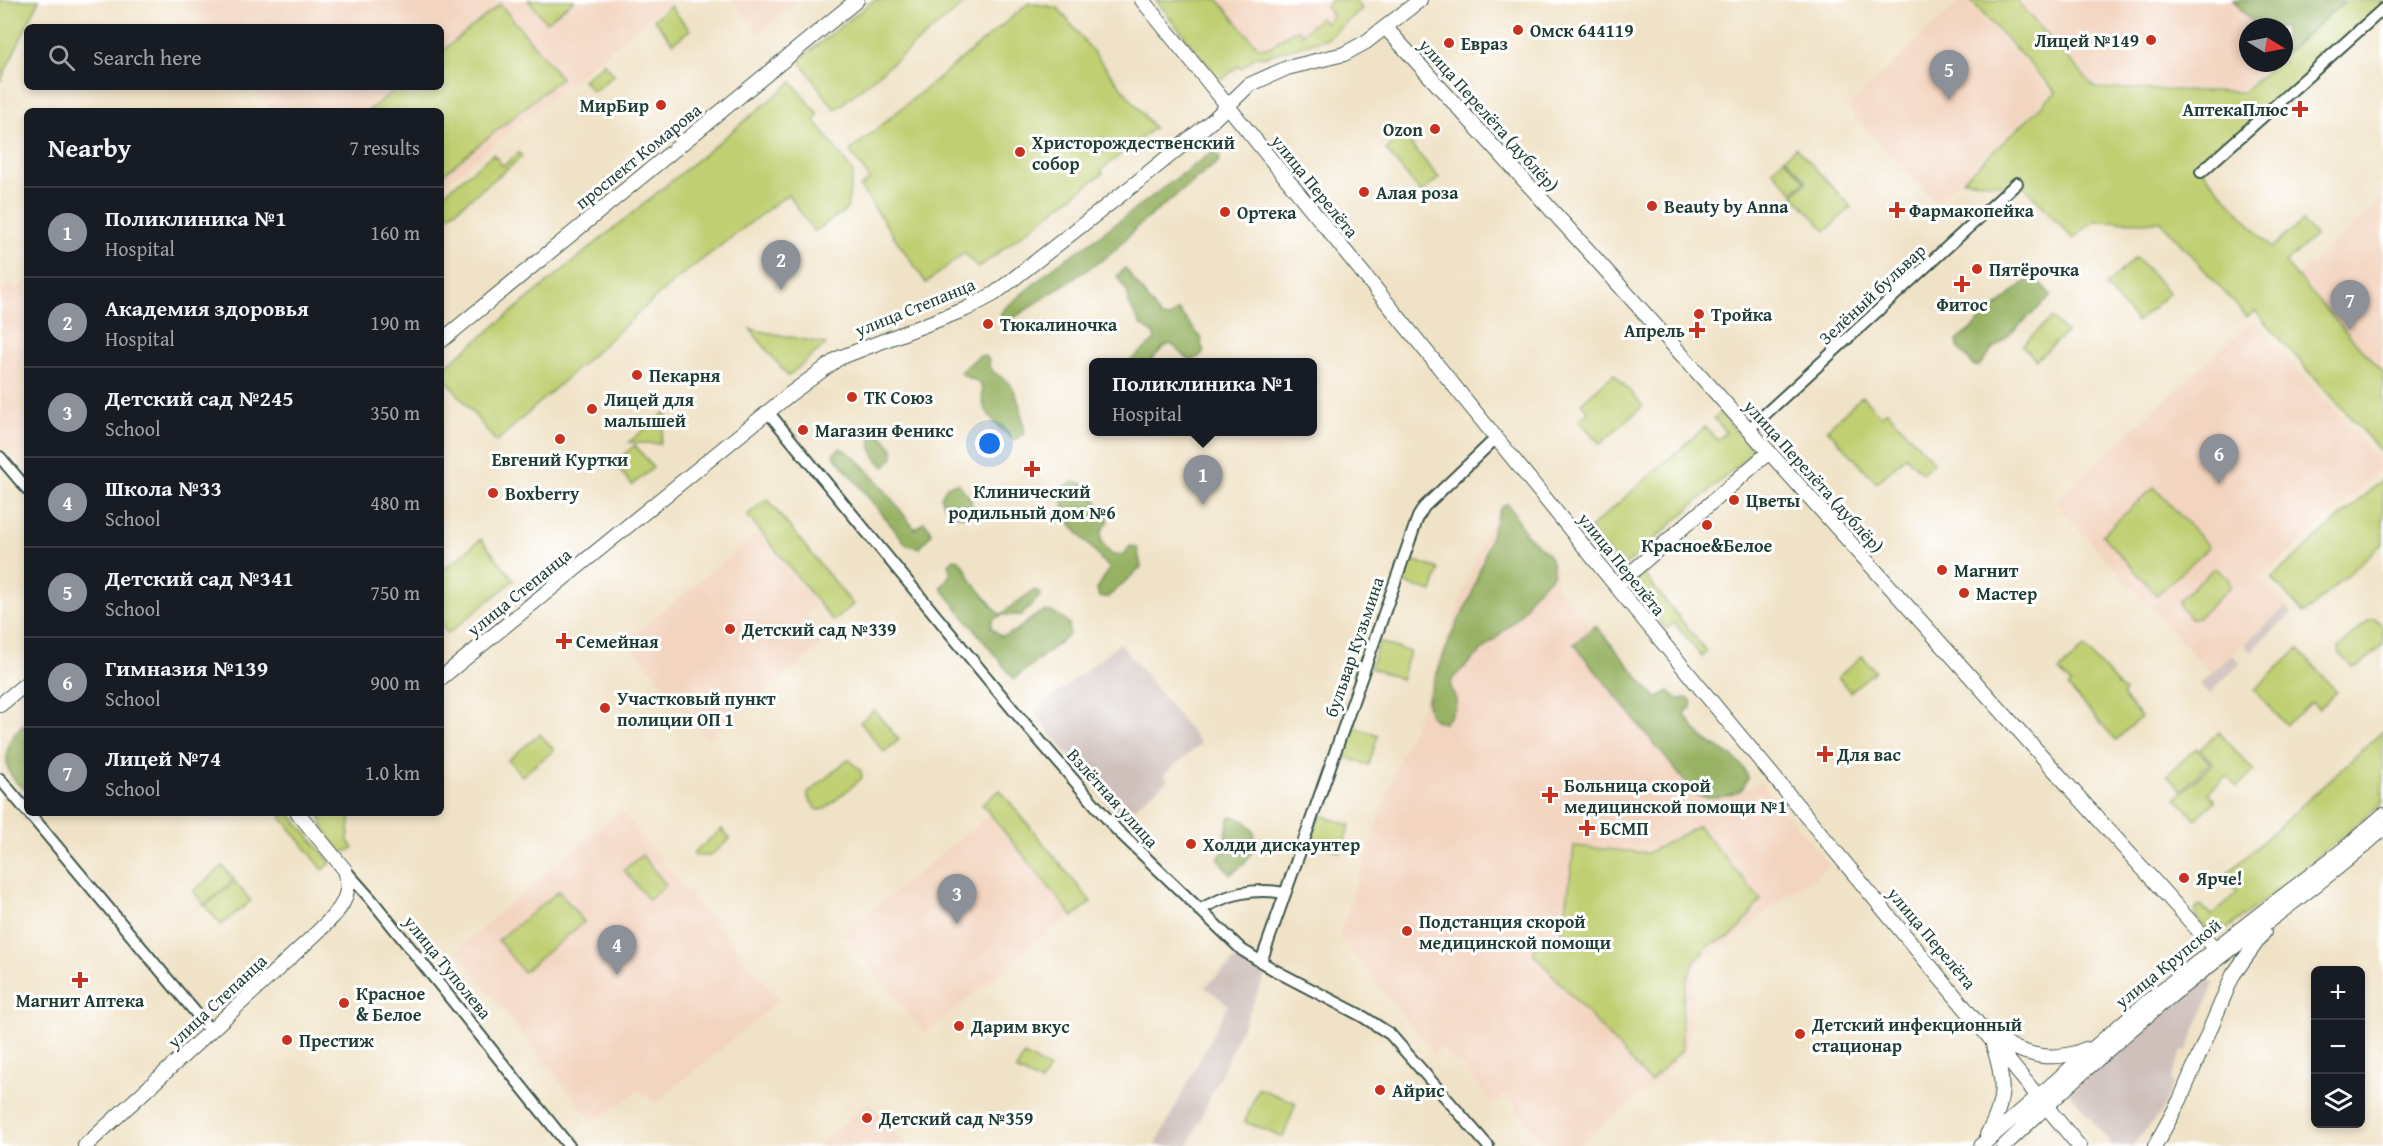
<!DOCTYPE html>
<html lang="en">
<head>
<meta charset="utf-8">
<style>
  :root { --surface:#171b24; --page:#242831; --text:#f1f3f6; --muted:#9ea1a6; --line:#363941; --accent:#8c9099 }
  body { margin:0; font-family:"Gentium Book Plus",serif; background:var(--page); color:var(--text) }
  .controls { position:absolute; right:18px; bottom:18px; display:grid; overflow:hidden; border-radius:9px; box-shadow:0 3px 9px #0003 }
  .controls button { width:54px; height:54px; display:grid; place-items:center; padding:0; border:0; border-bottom:2px solid var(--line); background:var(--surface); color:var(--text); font:30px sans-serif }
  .compass { position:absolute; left:2239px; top:18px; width:54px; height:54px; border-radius:50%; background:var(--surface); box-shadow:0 3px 9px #0003; rotate:100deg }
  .you { position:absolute; left:990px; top:444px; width:21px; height:21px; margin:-15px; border:4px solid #fff; border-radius:50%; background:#1a73e8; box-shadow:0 0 0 9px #1a73e833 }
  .badge { display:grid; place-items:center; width:39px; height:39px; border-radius:50%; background:var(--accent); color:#fff; font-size:20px; font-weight:700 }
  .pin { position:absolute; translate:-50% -50px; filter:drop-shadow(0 2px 3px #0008) }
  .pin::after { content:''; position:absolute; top:32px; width:21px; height:18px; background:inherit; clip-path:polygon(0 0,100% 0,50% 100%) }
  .popup { position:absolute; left:1089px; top:358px; width:228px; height:78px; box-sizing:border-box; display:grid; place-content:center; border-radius:9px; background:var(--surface); filter:drop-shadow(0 2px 4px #0005); font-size:20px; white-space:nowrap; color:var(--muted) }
  .popup b { font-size:22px; color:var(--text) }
  .popup::after { content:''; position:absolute; left:50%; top:100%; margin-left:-12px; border:12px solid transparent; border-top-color:var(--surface) }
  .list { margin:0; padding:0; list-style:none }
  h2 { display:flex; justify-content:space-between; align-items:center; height:78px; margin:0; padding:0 24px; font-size:26px }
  h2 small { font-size:20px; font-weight:400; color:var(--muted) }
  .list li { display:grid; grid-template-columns:39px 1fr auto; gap:18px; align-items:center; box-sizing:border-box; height:90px; padding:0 24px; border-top:2px solid var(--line) }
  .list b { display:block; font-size:22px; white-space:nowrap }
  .list p { margin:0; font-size:20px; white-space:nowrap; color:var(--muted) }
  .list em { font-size:20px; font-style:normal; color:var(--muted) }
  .icon { flex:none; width:33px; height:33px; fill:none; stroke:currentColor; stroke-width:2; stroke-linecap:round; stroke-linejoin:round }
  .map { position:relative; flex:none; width:2383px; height:1146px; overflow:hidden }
  .search { position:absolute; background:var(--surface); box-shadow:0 3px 9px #0003; left:24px; top:24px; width:420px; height:66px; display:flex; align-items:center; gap:15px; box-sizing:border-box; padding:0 21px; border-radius:9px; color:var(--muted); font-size:22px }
  .panel { position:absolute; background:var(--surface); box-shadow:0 3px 9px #0003; left:24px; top:108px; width:420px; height:708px; border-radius:9px }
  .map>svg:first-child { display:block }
</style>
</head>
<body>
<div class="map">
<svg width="2383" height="1146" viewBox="0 0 2383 1146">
  <rect width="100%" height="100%" fill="#fff"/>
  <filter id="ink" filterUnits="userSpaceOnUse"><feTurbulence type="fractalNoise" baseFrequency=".0167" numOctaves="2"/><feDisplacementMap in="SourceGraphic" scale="12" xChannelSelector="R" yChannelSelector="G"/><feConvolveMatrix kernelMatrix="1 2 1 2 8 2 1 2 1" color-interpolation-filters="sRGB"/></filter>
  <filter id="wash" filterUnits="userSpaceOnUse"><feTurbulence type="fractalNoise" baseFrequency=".008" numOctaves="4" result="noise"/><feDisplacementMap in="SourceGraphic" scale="24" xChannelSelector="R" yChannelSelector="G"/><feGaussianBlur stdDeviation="1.35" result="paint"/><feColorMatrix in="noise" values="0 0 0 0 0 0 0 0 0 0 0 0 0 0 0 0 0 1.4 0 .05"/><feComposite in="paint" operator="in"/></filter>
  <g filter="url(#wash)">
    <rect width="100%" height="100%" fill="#f0e2c6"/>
    <!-- built -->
    <path fill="#f3d4bf" d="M181 0H672L441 187V111H272L252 87H441V27H203Z
      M732 0H798L758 34Z
      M1218 0H1331L1326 5 1333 16 1324 23 1320 18 1301 35 1294 31 1270 48H1264L1258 47Z
      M1961 0H1966L2052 92 1935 203 1846 108Z
      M2018 0H2341L2343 2 2284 53V27H2248V63H2272L2240 91 2095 85Z
      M2383 200V369L2365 385 2282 290Z
      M27 280V474L0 443V292L10 283 16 289Z
      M2253 320 2383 464V467L2261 578 2286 606 2211 674 2054 502Z
      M1506 506 1557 569 1556 587 1731 788 1743 791 1760 781 1829 865 1815 877 1788 894 1727 944 1702 961 1695 973 1688 1050 1651 1086 1577 1146H1545L1507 1095 1492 1105 1458 1061 1455 1063 1442 1047 1433 1054 1339 936 1399 759 1416 722 1485 533Z
      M758 533 816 605 806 613 827 640 707 739 627 640Z
      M620 810 780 1000 655 1103 639 1090 593 1122 455 951Z
      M989 815 1070 915 925 1034 843 933Z
      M870 1102 906 1146H817Z"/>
    <!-- industrial -->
    <path fill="#cfc0bb" d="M2286 606 2292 613 2251 651 2244 644Z
      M1120 643 1201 744 1164 774 1168 780 1120 819 1034 712Z
      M2232 654 2241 663 2209 694 2200 684Z
      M1242 953 1267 972 1188 1146H1155L1228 1005 1205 987Z
      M2208 977 2214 984 2186 1052 2182 1051 2170 1081 2174 1082 2161 1112 2132 1146H2113L2069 1092Z"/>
    <!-- green -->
    <path fill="#bfcf71" stroke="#6f8652" stroke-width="1.5" d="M0 0H39L0 82Z
      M528 0H574L546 22Z
      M874 0H969L835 110 799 60Z
      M1156 0H1218L1258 47C1277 51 1282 31 1299 30L1302 34 1320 18 1325 23 1333 16 1326 7 1331 0H1354L1362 9 1328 38 1263 57 1257 56 1241 69 1238 66 1223 79 1217 78Z
      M1970 0H2016L2095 88 2243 92 2276 63H2284V55L2346 0H2383V7L2202 170 2271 248 2302 221 2315 236 2285 263 2383 373V454L2255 311 2247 317 2161 222 2094 221 2073 239 2025 187 1963 180 2056 92Z
      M1029 3 1058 8 1154 128 1101 170 1103 173 978 268 964 253 926 283 860 187 870 179 850 151Z
      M500 4 561 78 441 176V111H368L398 87H441V52Z
      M670 6 690 30 673 43 654 19Z
      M604 63 614 75 593 92 583 80Z
      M792 82 818 114 815 121 853 172 847 209 814 232 788 194 673 282 496 442 441 373V370Z
      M1403 135 1439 178 1421 193 1386 150Z
      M1796 147 1851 207 1826 231 1793 195 1807 181 1785 157Z
      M519 153 522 157 441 222V196L493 154 503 166Z
      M1784 158 1805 181 1793 192 1772 170Z
      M2136 257 2169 293 2137 322 2105 286Z
      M2052 318 2066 333 2036 360 2022 345Z
      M750 329 826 344 788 376Z
      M1614 374 1643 406 1600 444 1579 420 1589 412 1581 403Z
      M1862 396 1881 416 1887 411 1934 462 1922 473 1906 456 1877 483 1827 429Z
      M667 411 660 444 629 442Z
      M1720 413 1754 451 1621 569 1589 529 1705 427 1717 440 1726 432 1714 418Z
      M635 445 653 468 632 485 614 463Z
      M2383 479V543L2304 614 2272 578Z
      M2154 487 2209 547 2157 595 2102 535Z
      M767 499 853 605 833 621 747 515Z
      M481 539 514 580 448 634 441 625V572Z
      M1409 559 1439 569 1432 592 1401 582Z
      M2213 569H2218L2229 580 2230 587 2199 617 2191 618 2180 607 2179 600Z
      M1643 573 1707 652 1702 657 1675 623 1666 629 1630 584Z
      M2370 619H2375L2383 627V645L2359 666 2352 667 2340 655 2339 647Z
      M1379 642 1410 652 1401 679 1370 668Z
      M2084 647 2125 692 2122 696 2141 717 2116 740 2068 687 2071 684 2059 671Z
      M2298 649 2337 692 2318 709 2312 702 2286 725 2254 690Z
      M1862 656 1875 671 1850 692 1838 677Z
      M874 710 899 740 884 752 860 722Z
      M1351 726 1378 735 1369 765 1341 756Z
      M2383 731V803L2293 878 2219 935 2207 930 2195 917 2196 909 2201 905 2212 916 2237 892 2224 877Z
      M2219 732 2254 771 2237 787 2226 776 2208 793 2215 801 2196 819 2176 798 2213 764 2200 749Z
      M540 734 554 750 522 776 508 760Z
      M2196 748 2210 763 2181 791 2167 775Z
      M850 760 861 771 862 778 825 809 817 810 808 798V793L845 762Z
      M1000 790 1091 902 1073 917 982 804Z
      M320 813H351L348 841 354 848 342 853C332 840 321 830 320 813Z
      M283 814H290L331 863 323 870 281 817Z
      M1321 815 1350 825 1341 852 1310 842Z
      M1698 826 1761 900C1752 911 1742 928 1731 936 1726 940 1718 940 1713 943 1679 965 1681 1015 1682 1050L1650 1082 1533 953 1534 948 1557 937 1564 927 1574 846 1648 853Z
      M722 829 730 839 710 856H695L693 853Z
      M642 855 666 885 649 900 624 870Z
      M223 866 234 880 204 905 193 891Z
      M235 882 251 901 221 925 205 906Z
      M559 891 584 922 523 972 498 940Z
      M1024 1055 1049 1068 1041 1083 1016 1070Z
      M1258 1088 1296 1103 1283 1137 1245 1122Z"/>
    <!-- forest -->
    <path fill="#97b263" stroke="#5b784c" stroke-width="1.5" d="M2233 0H2341L2343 2 2284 53V27H2256Z
      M1212 152 1220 157 1219 161 1138 226 1111 254 1015 317 1004 320 1000 315 1003 310 1055 266 1088 244Z
      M1125 268 1161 317 1169 318 1178 310 1202 339 1201 344 1204 351C1188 372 1184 350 1170 344L1164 347 1149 362H1129L1155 340 1153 333 1141 325 1129 304 1128 293 1117 276Z
      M2033 275 2052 296 1991 351 1979 366H1974L1958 348 1957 341Z
      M979 356H985L989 360C987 374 1005 376 1012 387 1020 400 1023 419 1025 434L1015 440C1001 432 989 418 983 403 981 397 985 391 980 384 975 378 966 379 960 372Z
      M877 435 882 436 893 449V458L884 467C877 458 868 451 871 438Z
      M840 448C863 457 898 508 915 529L924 522 929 527 931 534 920 548 907 545 833 454Z
      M1074 482 1083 484 1108 516V522C1096 535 1101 544 1112 555H1124L1130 546 1137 547 1141 567 1108 597H1099L1097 589 1109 570V567C1100 560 1097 553 1090 546 1071 526 1063 517 1061 488Z
      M958 483 971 499 972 509 968 516C954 517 945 511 941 497L947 486Z
      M1507 504C1516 513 1518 523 1525 533 1537 549 1555 549 1553 575L1529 598 1526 607 1514 621 1453 678C1443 695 1471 695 1444 723 1431 720 1428 714 1427 701L1450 638 1471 596 1499 511 1502 506Z
      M954 559 959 560 966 569 971 580 999 614H1001L1034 590 1040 592V596L1022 615H1003L993 619 991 627 1001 636C1030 633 1038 591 1069 624V635L1014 679 941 588 951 573 948 565Z
      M1595 625 1656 698 1669 691 1678 699 1686 698 1691 700 1692 706 1684 714C1690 721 1695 731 1702 737 1719 752 1740 754 1748 778 1746 781 1745 785 1743 788 1733 798 1705 800 1694 793L1574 644Z
      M27 724V790C0 778 0 737 27 724Z
      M1231 816C1269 825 1256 860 1230 874L1218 859 1223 852 1229 818Z"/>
  </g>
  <g filter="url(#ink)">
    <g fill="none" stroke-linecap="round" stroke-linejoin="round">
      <!-- street casing -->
      <g stroke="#3e564a" stroke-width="14">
        <path id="street" d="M2201 172 2383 9
          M768 412 1015 712 1116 829 1242 950 1276 971 1362 1016 1390 1034 1488 1146
          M1749 429 2017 183
          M0 457 27 489
          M0 779 27 811
          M29 813 211 1031
          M345 870 370 898 569 1146
          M1199 910C1228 894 1252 887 1285 893
          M1261 962 1418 517 1424 507 1496 438"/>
      </g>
      <!-- secondary casing -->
      <g stroke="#3e564a" stroke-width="16">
        <path id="secondary" d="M1142 0 1616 586 2079 1146
          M1385 27 1585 247 2215 949
          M441 341 857 0
          M1616 586 1769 452
          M441 678 790 394 839 358 966 309 994 294 1136 183 1213 120 1249 85 1287 68 1344 54 1366 42 1420 0
          M0 705 27 683
          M1994 1036C2022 1056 2054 1063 2086 1049
          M1987 1135C2006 1101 2005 1081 1993 1045
          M85 1146 307 942C328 921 356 903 345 870L298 813
          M1981 1146 2149 1000 2344 849 2383 815
          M2004 1146C2057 1096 2110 1046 2166 1000 2237 942 2314 891 2383 829
          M2155 1146 2180 1100 2233 975 2264 932"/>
      </g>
      <!-- street -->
      <use href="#street" stroke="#fff" stroke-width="10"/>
      <!-- secondary -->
      <use href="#secondary" stroke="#fff" stroke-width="14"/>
    </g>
  </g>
  <!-- markers -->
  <g fill="#c8321e" stroke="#fff" stroke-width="2">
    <circle cx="1518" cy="30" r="6"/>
    <circle cx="2151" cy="40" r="6"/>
    <circle cx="1449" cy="43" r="6"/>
    <circle cx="661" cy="105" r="6"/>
    <path d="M2297 100h6v6h6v6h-6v6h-6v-6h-6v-6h6z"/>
    <circle cx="1435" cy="129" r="6"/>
    <circle cx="1020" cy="152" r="6"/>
    <circle cx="1364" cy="192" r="6"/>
    <circle cx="1652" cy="206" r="6"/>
    <path d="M1894 201h6v6h6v6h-6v6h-6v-6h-6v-6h6z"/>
    <circle cx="1225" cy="212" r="6"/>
    <circle cx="1977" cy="269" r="6"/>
    <path d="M1959 275h6v6h6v6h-6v6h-6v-6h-6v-6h6z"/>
    <circle cx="1699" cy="314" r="6"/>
    <circle cx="988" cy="324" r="6"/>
    <path d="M1694 321h6v6h6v6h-6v6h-6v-6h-6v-6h6z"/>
    <circle cx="637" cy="375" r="6"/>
    <circle cx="852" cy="397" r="6"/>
    <circle cx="592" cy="409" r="6"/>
    <circle cx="803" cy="430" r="6"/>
    <circle cx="560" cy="439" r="6"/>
    <path d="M1029 460h6v6h6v6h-6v6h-6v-6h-6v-6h6z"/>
    <circle cx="493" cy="493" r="6"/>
    <circle cx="1734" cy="500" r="6"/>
    <circle cx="1707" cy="525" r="6"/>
    <circle cx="1942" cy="570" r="6"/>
    <circle cx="1964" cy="593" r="6"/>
    <circle cx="730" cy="629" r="6"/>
    <path d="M561 632h6v6h6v6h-6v6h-6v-6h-6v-6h6z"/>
    <circle cx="605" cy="708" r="6"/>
    <path d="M1822 745h6v6h6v6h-6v6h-6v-6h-6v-6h6z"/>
    <path d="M1547 786h6v6h6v6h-6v6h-6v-6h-6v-6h6z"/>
    <path d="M1584 819h6v6h6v6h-6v6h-6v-6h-6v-6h6z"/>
    <circle cx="1191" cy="844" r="6"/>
    <circle cx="2184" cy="878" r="6"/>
    <circle cx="1407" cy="931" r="6"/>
    <path d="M77 971h6v6h6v6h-6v6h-6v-6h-6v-6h6z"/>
    <circle cx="344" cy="1003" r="6"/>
    <circle cx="959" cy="1026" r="6"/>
    <circle cx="1800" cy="1034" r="6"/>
    <circle cx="287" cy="1040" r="6"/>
    <circle cx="1380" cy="1090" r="6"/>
    <circle cx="867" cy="1118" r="6"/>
  </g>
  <g text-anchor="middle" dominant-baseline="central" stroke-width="6" stroke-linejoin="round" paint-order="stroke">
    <!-- poi labels -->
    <g font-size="18" font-weight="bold" fill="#1f3d34" stroke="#fff" text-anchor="start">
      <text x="1530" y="30">Омск 644119</text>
      <text x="2139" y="40" text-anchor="end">Лицей №149</text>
      <text x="1461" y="43">Евраз</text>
      <text x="649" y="105" text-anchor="end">МирБир</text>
      <text x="2288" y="109" text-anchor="end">АптекаПлюс</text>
      <text x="1423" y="129" text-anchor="end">Ozon</text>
      <text x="1032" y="142">Христорождественский<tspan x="1032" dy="21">собор</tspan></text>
      <text x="1376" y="192">Алая роза</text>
      <text x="1664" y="206">Beauty by Anna</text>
      <text x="1909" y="210">Фармакопейка</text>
      <text x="1237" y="212">Ортека</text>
      <text x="1989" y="269">Пятёрочка</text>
      <text x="1962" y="304" text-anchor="middle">Фитос</text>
      <text x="1711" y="314">Тройка</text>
      <text x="1000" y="324">Тюкалиночка</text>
      <text x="1685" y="330" text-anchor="end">Апрель</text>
      <text x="649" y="375">Пекарня</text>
      <text x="864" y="397">ТК Союз</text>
      <text x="604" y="399">Лицей для<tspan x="604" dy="21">малышей</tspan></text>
      <text x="815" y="430">Магазин Феникс</text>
      <text x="560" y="459" text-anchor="middle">Евгений Куртки</text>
      <text x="1032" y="491" text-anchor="middle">Клинический<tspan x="1032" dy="21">родильный дом №6</tspan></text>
      <text x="505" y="493">Boxberry</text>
      <text x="1746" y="500">Цветы</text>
      <text x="1707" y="545" text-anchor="middle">Красное&amp;Белое</text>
      <text x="1954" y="570">Магнит</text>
      <text x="1976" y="593">Мастер</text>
      <text x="742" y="629">Детский сад №339</text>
      <text x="576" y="641">Семейная</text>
      <text x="617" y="698">Участковый пункт<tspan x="617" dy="21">полиции ОП 1</tspan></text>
      <text x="1837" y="754">Для вас</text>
      <text x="1564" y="785">Больница скорой<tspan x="1564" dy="21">медицинской помощи №1</tspan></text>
      <text x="1600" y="828">БСМП</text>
      <text x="1203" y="844">Холди дискаунтер</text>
      <text x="2196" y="878">Ярче!</text>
      <text x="1419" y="921">Подстанция скорой<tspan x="1419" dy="21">медицинской помощи</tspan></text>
      <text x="356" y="993">Красное<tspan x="356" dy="21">&amp; Белое</tspan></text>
      <text x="80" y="1000" text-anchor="middle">Магнит Аптека</text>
      <text x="1812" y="1024">Детский инфекционный<tspan x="1812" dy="21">стационар</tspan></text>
      <text x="971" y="1026">Дарим вкус</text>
      <text x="299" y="1040">Престиж</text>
      <text x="1392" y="1090">Айрис</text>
      <text x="879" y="1118">Детский сад №359</text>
    </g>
    <!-- street labels -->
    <g font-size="18" fill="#1f3d34" stroke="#fff">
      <text transform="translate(1489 115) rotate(48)">улица Перелёта (дублёр)</text>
      <text transform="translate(638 156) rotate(-39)">проспект Комарова</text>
      <text transform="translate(1315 186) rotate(51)">улица Перелёта</text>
      <text transform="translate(1872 294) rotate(-43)">Зелёный бульвар</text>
      <text transform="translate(915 307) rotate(-22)">улица Степанца</text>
      <text transform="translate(1814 476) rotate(48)">улица Перелёта (дублёр)</text>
      <text transform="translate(1622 564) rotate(51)">улица Перелёта</text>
      <text transform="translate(519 592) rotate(-39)">улица Степанца</text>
      <text transform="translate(1354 647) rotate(-71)">бульвар Кузьмина</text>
      <text transform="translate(1113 798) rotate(48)">Взлётная улица</text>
      <text transform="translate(1932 938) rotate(50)">улица Перелёта</text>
      <text transform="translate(2168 963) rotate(-39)">улица Крупской</text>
      <text transform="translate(448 967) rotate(51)">улица Туполева</text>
      <text transform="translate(217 1001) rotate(-43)">улица Степанца</text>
    </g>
  </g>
</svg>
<div class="controls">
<button>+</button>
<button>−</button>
<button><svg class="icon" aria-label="layers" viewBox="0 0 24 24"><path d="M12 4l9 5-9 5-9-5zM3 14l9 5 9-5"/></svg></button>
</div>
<svg class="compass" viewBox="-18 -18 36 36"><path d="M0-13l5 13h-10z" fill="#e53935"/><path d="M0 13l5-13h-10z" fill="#9ea1a6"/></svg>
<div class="you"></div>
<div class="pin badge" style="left:1203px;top:505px">1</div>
<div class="popup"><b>Поликлиника №1</b>Hospital</div>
<div class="pin badge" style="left:781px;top:290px">2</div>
<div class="pin badge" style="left:957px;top:924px">3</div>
<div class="pin badge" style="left:617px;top:975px">4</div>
<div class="pin badge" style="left:1949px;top:100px">5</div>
<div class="pin badge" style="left:2219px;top:484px">6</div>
<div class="pin badge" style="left:2350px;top:330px">7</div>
<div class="search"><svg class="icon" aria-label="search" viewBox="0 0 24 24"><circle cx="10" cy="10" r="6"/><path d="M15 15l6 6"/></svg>Search here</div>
<section class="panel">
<h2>Nearby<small>7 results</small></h2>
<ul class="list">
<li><span class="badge">1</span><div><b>Поликлиника №1</b><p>Hospital</p></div><em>160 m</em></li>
<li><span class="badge">2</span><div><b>Академия здоровья</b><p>Hospital</p></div><em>190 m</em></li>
<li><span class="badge">3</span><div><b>Детский сад №245</b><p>School</p></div><em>350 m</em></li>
<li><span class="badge">4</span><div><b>Школа №33</b><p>School</p></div><em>480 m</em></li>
<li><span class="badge">5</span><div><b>Детский сад №341</b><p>School</p></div><em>750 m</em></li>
<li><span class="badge">6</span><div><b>Гимназия №139</b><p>School</p></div><em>900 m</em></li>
<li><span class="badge">7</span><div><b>Лицей №74</b><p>School</p></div><em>1.0 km</em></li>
</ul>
</section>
</div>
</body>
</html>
